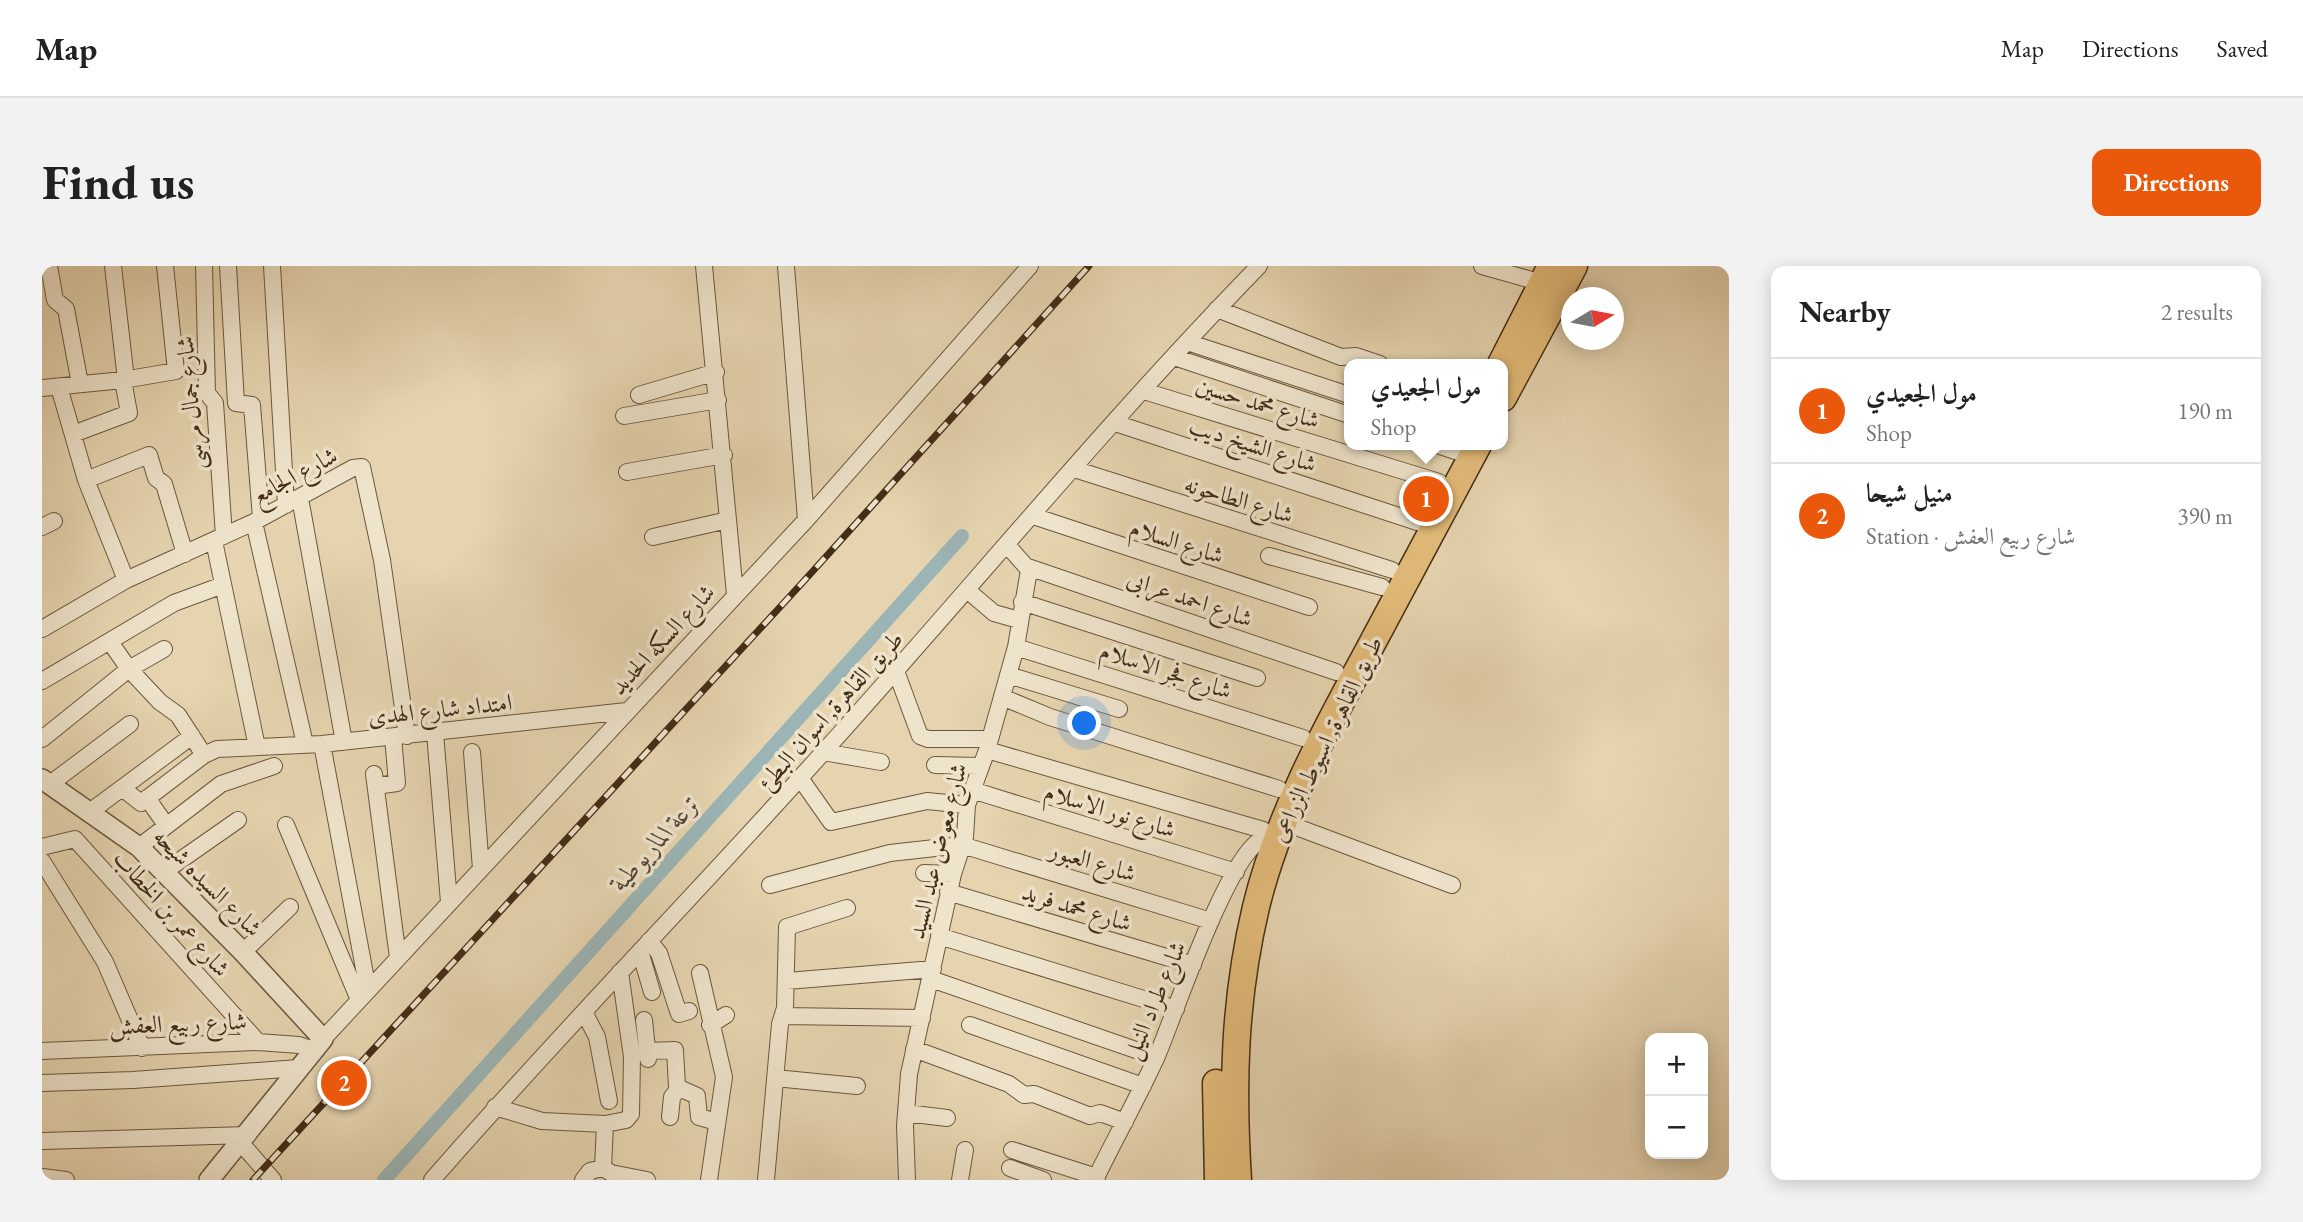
<!DOCTYPE html>
<html lang="en">
<head>
<meta charset="utf-8">
<style>
  :root { --surface:#fff; --page:#f2f2f2; --text:#222; --muted:#767676; --line:#e0e0e0; --accent:#ea580c }
  body { margin:0; font-family:"EB Garamond",Amiri,serif; background:var(--page); color:var(--text) }
  .controls { position:absolute; right:21px; bottom:21px; display:grid; overflow:hidden; border-radius:14px; box-shadow:0 4px 18px #0003 }
  .controls button { width:63px; height:63px; display:grid; place-items:center; padding:0; border:0; border-bottom:2px solid var(--line); background:var(--surface); color:var(--text); font:35px sans-serif }
  .compass { position:absolute; left:1519px; top:21px; width:63px; height:63px; border-radius:50%; background:var(--surface); box-shadow:0 4px 18px #0003; rotate:80deg }
  .you { position:absolute; left:1043px; top:458px; width:24px; height:24px; margin:-18px; border:5px solid #fff; border-radius:50%; background:#1a73e8; box-shadow:0 0 0 10px #1a73e833 }
  .badge { display:grid; place-items:center; width:46px; height:46px; border-radius:50%; background:var(--accent); color:#fff; font-size:23px; font-weight:700 }
  .pin { position:absolute; translate:-50% -50%; border:4px solid #fff; box-shadow:0 2px 7px #0006 }
  .popup { position:absolute; left:1302px; top:93px; width:164px; height:91px; box-sizing:border-box; display:grid; place-content:center; border-radius:14px; background:var(--surface); filter:drop-shadow(0 2px 5px #0005); font-size:23px; white-space:nowrap; color:var(--muted) }
  .popup b { font-size:26px; color:var(--text) }
  .popup::after { content:''; position:absolute; left:50%; top:100%; margin-left:-14px; border:14px solid transparent; border-top-color:var(--surface) }
  .list { margin:0; padding:0; list-style:none }
  h2 { display:flex; justify-content:space-between; align-items:center; height:91px; margin:0; padding:0 28px; font-size:30px }
  h2 small { font-size:23px; font-weight:400; color:var(--muted) }
  .list li { display:grid; grid-template-columns:46px 1fr auto; gap:21px; align-items:center; box-sizing:border-box; height:105px; padding:0 28px; border-top:2px solid var(--line) }
  .list b { display:block; font-size:26px; white-space:nowrap }
  .list p { margin:0; font-size:23px; white-space:nowrap; color:var(--muted) }
  .list em { font-size:23px; font-style:normal; color:var(--muted) }
  .map { position:relative; flex:none; width:1687px; height:914px; overflow:hidden; border-radius:14px }
  header { display:flex; align-items:center; gap:42px; box-sizing:border-box; height:98px; padding:0 35px; background:var(--surface); border-bottom:2px solid var(--line) }
  header strong { font-size:33px }
  nav { display:flex; gap:38px; margin-inline-start:auto; font-size:24px }
  .intro { display:flex; align-items:center; justify-content:space-between; box-sizing:border-box; height:168px; padding:0 42px }
  h1 { margin:0; font-size:49px }
  .button { padding:18px 32px; border-radius:14px; background:var(--accent); color:#fff; font-size:24px; font-weight:700 }
  main { display:flex; gap:42px; padding:0 42px }
  aside { flex:1; background:var(--surface); border-radius:14px; box-shadow:0 4px 18px #0003 }
  .map>svg:first-child { display:block }
</style>
</head>
<body>
<header>
<strong>Map</strong>
<nav><a>Map</a><a>Directions</a><a>Saved</a></nav>
</header>
<div class="intro"><h1>Find us</h1><a class="button">Directions</a></div>
<main>
<div class="map">
<svg width="1687" height="914" viewBox="0 0 1687 914">
  <rect width="100%" height="100%" fill="#e5d4af"/>
  <filter id="stains"><feTurbulence type="fractalNoise" baseFrequency=".00286" numOctaves="4"/><feColorMatrix values="0 0 0 0 .2 0 0 0 0 .09 0 0 0 0 .02 0 0 0 .5 -.17"/></filter>
  <radialGradient id="worn" r=".72"><stop offset=".6" stop-color="#630" stop-opacity="0"/><stop offset="1" stop-color="#630" stop-opacity=".3"/></radialGradient>
  <g fill="none" stroke-linecap="round" stroke-linejoin="round">
    <!-- canal -->
    <path stroke="#9bb5b6" stroke-width="14" d="M342 914 920 270"/>
    <!-- minor casing -->
    <g stroke="#6c573c" stroke-width="18">
      <path id="minor" d="M7 0 13 34 24 43 38 118
        M71 0 84 114
        M162 0 165 127 173 137 182 270
        M186 0 194 137 210 139 219 252
        M230 0 244 239
        M662 0 693 328
        M744 0 764 254
        M1440 0 1500 17
        M1175 43 1299 91 1314 90 1338 98
        M1145 76 1307 129
        M1132 91 1307 149
        M17 121 44 214 84 314
        M0 122 81 114 134 105 123 0
        M1102 125 1397 216
        M597 129 674 106
        M582 150 676 134
        M1073 157 1375 256
        M31 168 87 147 81 114
        M1395 179 1413 185
        M1032 203 1350 304
        M585 206 682 189
        M44 214 107 189 114 212 122 218 143 288
        M258 232 302 476
        M991 250 1267 341
        M212 256 263 478
        M0 261 12 255
        M611 271 686 254
        M172 275 215 481
        M1227 290 1340 321
        M986 301 1294 406
        M925 324 952 347 977 354
        M980 336 1215 412
        M0 363 84 314 212 256 311 202 320 201 340 294 365 470
        M68 376 87 403 118 436 136 449 162 489
        M974 381 1261 472
        M854 405 878 470 886 473H948
        M966 409 1077 443
        M0 415 132 337 181 319
        M960 431 1008 451 1237 523
        M393 467 407 636
        M0 473 87 403 122 383
        M280 478 326 724
        M945 484 1221 564
        M430 486 439 603
        M781 486 839 496
        M893 499 938 500
        M332 508 356 692
        M758 512 789 556 885 535 925 539
        M8 518 88 458
        M334 520 355 517 351 471
        M80 522 99 537 162 489 175 483 280 478 585 445
        M930 524 1194 606
        M105 532 124 559
        M49 545 150 470
        M1241 556 1410 619
        M244 559 317 734
        M0 581 33 573 216 776
        M97 581 179 518 232 500
        M0 595 63 696 100 782
        M123 605 196 554
        M882 607 911 608
        M728 619 848 587 920 579 1169 655
        M906 626 1151 699
        M897 670 1134 743
        M607 675 617 687 637 748 647 745
        M598 685 610 726
        M201 686 248 641
        M658 707 682 811 667 914
        M889 713 1114 791
        M745 715 891 703
        M542 746 555 771 567 835
        M741 750 880 752
        M602 754 606 793
        M668 759 684 749
        M928 759 1101 820
        M281 773 764 254 988 0
        M872 783 967 818 982 829 992 828 1048 850 1058 847 1083 856
        M0 785 216 776 257 779 272 784
        M605 785 633 784 635 821 655 830 657 851 675 856
        M733 812 815 820
        M0 817 91 814 257 802
        M453 841 500 855 563 858 561 902 569 907 605 914
        M864 847 905 852
        M628 851 630 831 637 822
        M563 858 584 854 589 848 590 791 578 706
        M0 875 206 869
        M199 877 231 914
        M970 884 1055 911
        M968 902 1001 914
        M0 911 24 914
        M390 914C509 777 636 647 758 512 912 343 1057 164 1217 0
        M541 914 548 905 561 902
        M724 914 738 758 743 742 745 661 805 642
        M865 914 863 860 867 808 911 608 923 571 925 539 945 484 974 381 987 304 965 279
        M918 914 923 884
        M1053 914C1073 872 1096 832 1115 790 1134 745 1183 598 1217 575"/>
    </g>
    <!-- tertiary casing -->
    <g stroke="#6c573c" stroke-width="22">
      <path id="tertiary" d="M0 513 97 581 201 686 281 773 167 914"/>
    </g>
    <!-- trunk casing -->
    <g stroke="#442d16" stroke-width="29">
      <path id="trunk" d="M1459 98 1509 0
        M1461 132 1532 0
        M1174 817 1176 914
        M1196 914C1190 819 1192 734 1214 641 1236 551 1280 470 1324 389 1361 319 1399 249 1436 179"/>
    </g>
    <!-- minor -->
    <use href="#minor" stroke="#eee3cb" stroke-width="16"/>
    <!-- tertiary -->
    <use href="#tertiary" stroke="#eee3cb" stroke-width="19"/>
    <!-- trunk -->
    <use href="#trunk" stroke="#e2ba78" stroke-width="26"/>
    <!-- rail casing -->
    <g stroke="#442d16" stroke-width="7">
      <path id="rail" d="M211 914 761 316 1047 0"/>
    </g>
    <!-- rail -->
    <use href="#rail" stroke="#eee3cb" stroke-width="4.5" stroke-dasharray="13" stroke-linecap="butt"/>
  </g>
  <g text-anchor="middle" dominant-baseline="central" stroke-width="7" stroke-linejoin="round" paint-order="stroke">
    <!-- street labels -->
    <g font-size="24" fill="#442d16" stroke="#eee3cb">
      <text transform="translate(1216 136) rotate(17)">شارع محمد حسين</text>
      <text transform="translate(148 137) rotate(-95)">شارع جمال مرسى</text>
      <text transform="translate(1211 178) rotate(18)">شارع الشيخ ديب</text>
      <text transform="translate(252 209) rotate(-28)">شارع الجامع</text>
      <text transform="translate(1197 233) rotate(17)">شارع الطاحونه</text>
      <text transform="translate(1135 275) rotate(18)">شارع السلام</text>
      <text transform="translate(1148 332) rotate(19)">شارع احمد عرابى</text>
      <text transform="translate(620 373) rotate(-47)">شارع السكه الحديد</text>
      <text transform="translate(1124 404) rotate(18)">شارع فجر الاسلام</text>
      <text transform="translate(398 443) rotate(-6)">امتداد شارع الهدى</text>
      <text transform="translate(788 444) rotate(-48)">طريق القاهرة, اسوان البطئ</text>
      <text transform="translate(1284 473) rotate(-64)">طريق القاهرة, اسيوط الزراعى</text>
      <text transform="translate(1068 544) rotate(17)">شارع نور الاسلام</text>
      <text transform="translate(895 585) rotate(-76)">شارع معوض عبد السيد</text>
      <text transform="translate(1051 595) rotate(17)">شارع العبور</text>
      <text transform="translate(166 616) rotate(45)">شارع السيده شيحه</text>
      <text transform="translate(1035 641) rotate(17)">شارع محمد فريد</text>
      <text transform="translate(130 647) rotate(48)">شارع عمر بن الخطاب</text>
      <text transform="translate(1112 734) rotate(-67)">شارع طراد النيل</text>
      <text transform="translate(136 757) rotate(-2)">شارع ربيع العفش</text>
    </g>
    <!-- water labels -->
    <g font-size="26" font-style="italic" fill="#554836" stroke="#eee3cb">
      <text transform="translate(613 576) rotate(-48)">ترعة الماريوطية</text>
    </g>
  </g>
  <rect width="100%" height="100%" filter="url(#stains)"/>
  <rect width="100%" height="100%" fill="url(#worn)"/>
</svg>
<div class="controls">
<button>+</button>
<button>−</button>
</div>
<svg class="compass" viewBox="-18 -18 36 36"><path d="M0-13l5 13h-10z" fill="#e53935"/><path d="M0 13l5-13h-10z" fill="#767676"/></svg>
<div class="you"></div>
<div class="pin badge" style="left:1384px;top:233px">1</div>
<div class="popup"><b>مول الجعيدي</b>Shop</div>
<div class="pin badge" style="left:302px;top:817px">2</div>
</div>
<aside>
<h2>Nearby<small>2 results</small></h2>
<ul class="list">
<li><span class="badge">1</span><div><b>مول الجعيدي</b><p>Shop</p></div><em>190 m</em></li>
<li><span class="badge">2</span><div><b>منيل شيحا</b><p>Station · شارع ربيع العفش</p></div><em>390 m</em></li>
</ul>
</aside>
</main>
</body>
</html>
